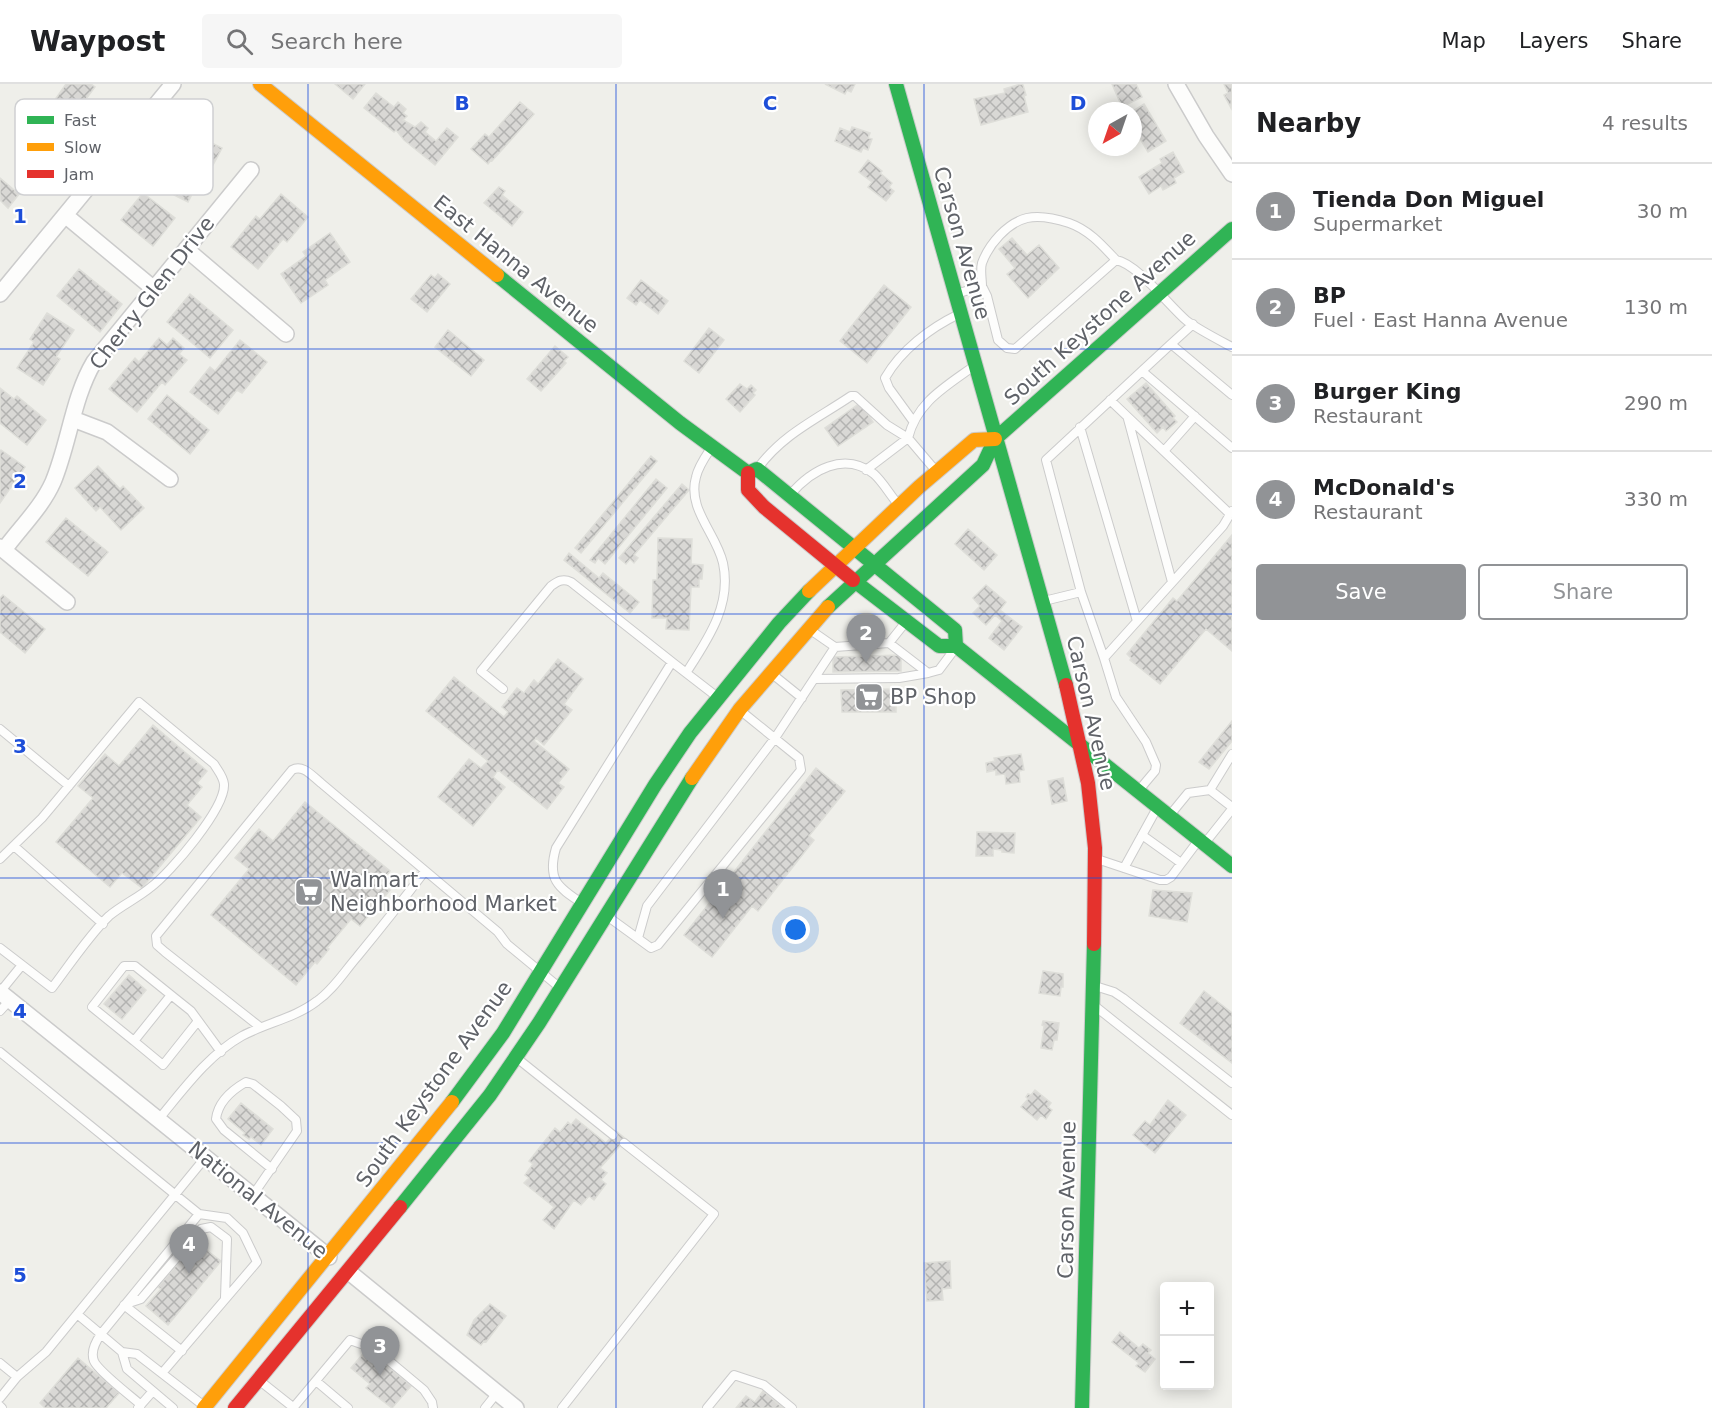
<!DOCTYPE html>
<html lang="en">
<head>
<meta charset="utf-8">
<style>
  :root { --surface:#fff; --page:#f6f6f6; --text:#202124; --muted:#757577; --line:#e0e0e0; --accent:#919396 }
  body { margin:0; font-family:"DejaVu Sans",sans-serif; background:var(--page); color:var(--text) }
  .controls { position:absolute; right:18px; bottom:18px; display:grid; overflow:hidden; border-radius:6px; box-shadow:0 3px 15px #0003 }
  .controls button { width:54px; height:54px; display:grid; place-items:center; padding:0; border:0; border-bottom:2px solid var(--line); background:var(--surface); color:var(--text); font:30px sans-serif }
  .compass { position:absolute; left:1088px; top:18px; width:54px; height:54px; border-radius:50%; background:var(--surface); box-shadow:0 3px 15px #0003; rotate:220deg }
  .you { position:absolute; left:796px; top:846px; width:21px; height:21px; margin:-15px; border:4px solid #fff; border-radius:50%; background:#1a73e8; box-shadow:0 0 0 9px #1a73e833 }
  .badge { display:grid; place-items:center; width:39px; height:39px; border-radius:50%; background:var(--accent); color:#fff; font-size:20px; font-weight:700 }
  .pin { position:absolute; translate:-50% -50px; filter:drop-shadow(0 2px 3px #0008) }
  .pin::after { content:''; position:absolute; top:32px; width:21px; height:18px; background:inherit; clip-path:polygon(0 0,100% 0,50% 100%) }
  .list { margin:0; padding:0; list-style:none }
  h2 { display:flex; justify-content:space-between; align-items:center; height:78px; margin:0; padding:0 24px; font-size:26px }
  h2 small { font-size:20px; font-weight:400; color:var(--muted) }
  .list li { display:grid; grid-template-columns:39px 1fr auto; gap:18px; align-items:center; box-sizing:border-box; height:96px; padding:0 24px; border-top:2px solid var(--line) }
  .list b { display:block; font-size:22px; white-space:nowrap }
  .list p { margin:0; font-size:20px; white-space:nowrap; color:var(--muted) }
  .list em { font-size:20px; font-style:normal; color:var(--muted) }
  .actions { display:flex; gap:12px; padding:18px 24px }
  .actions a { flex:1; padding:14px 0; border:2px solid var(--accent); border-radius:6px; text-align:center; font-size:21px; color:var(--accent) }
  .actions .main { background:var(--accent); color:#fff }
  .icon { flex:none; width:33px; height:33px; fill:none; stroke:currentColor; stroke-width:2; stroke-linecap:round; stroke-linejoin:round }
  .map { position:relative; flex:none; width:1232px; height:1324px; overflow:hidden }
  header { display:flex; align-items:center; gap:36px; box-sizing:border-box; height:84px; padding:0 30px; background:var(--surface); border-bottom:2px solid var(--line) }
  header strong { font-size:28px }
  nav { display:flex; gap:33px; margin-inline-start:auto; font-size:21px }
  .search { width:420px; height:54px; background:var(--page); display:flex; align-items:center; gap:15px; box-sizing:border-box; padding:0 21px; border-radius:6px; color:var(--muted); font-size:22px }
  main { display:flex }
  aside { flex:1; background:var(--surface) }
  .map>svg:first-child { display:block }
</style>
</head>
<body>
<header>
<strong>Waypost</strong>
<div class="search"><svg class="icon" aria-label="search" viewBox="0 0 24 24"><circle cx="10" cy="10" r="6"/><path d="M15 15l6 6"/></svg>Search here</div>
<nav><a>Map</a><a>Layers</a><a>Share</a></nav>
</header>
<main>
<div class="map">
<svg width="1232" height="1324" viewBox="0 0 1232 1324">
  <defs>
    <pattern id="building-cross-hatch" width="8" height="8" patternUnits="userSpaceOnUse" patternTransform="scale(1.5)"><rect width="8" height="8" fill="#d9d8d5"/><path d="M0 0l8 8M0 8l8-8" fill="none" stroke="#b3b3b1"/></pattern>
  </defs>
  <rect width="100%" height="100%" fill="#efefea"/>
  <!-- building -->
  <path fill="url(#building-cross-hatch)" stroke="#deded9" stroke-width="1.5" d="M66 0H91L95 3 83 19 78 16 69 28 54 17Z
    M335 0H365L353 15Z
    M825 0H855L851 8 847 6 845 10Z
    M1021 0 1023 1 1026 11 1024 12 1028 28 981 41 974 15 1005 9 1004 5Z
    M1112 0H1136L1142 13 1122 23Z
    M1224 0H1232L1231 24 1224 11 1228 9Z
    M376 9 394 23 398 18 406 25 403 29 407 32 403 36 415 43 421 38 428 44 425 48 436 57 447 44 458 53 435 81 404 56 396 46 394 48 364 24Z
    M520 18 534 30 492 77 491 76 488 80 471 65 485 50 489 53Z
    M1144 20 1166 57 1148 68 1133 43V27Z
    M852 43 870 49 868 54 872 55 868 66 863 64 861 68 835 57 840 44 850 48Z
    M190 48 222 64 206 94 202 91 188 118 156 102 171 73 176 76Z
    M1173 68 1184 88 1174 94 1176 99 1163 106 1161 102 1149 110 1139 93 1162 79 1160 75Z
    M868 76 882 87 880 89 892 99 889 103 894 107 886 117 868 103 872 98 859 88Z
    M0 94 19 110 8 124 0 116Z
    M499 103 505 107 502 111 523 128 512 142 484 119Z
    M143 109 175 134 153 162 121 136Z
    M281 110 308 133 287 158 283 155 258 185 231 163 256 132 260 135Z
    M330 149 350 178 325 196 328 201 301 219 281 190 306 172 303 168Z
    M1012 154 1027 171 1039 161 1059 184 1028 214 1007 190 1015 184 999 165Z
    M79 185 122 220 100 248 57 212Z
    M438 190 450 200 427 228 411 215 431 191 435 194Z
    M641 196 668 217 658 230 640 216 636 221 627 214Z
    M884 201 911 223 867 279 840 257Z
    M190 210 233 246 210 274 167 238Z
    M47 229 74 246 56 273 60 275 43 301 17 284 34 258 30 255Z
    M709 244 724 256 699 289 684 277Z
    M448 246 484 276 471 292 435 263Z
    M159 254 167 261 173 254 184 264 179 270 187 276 165 301 162 298 137 328 109 305 135 274 139 278Z
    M240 256 267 278 242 309 237 306 218 330 190 308 210 283 215 287Z
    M555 262 568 273 564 277 566 279 541 307 527 295Z
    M1146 299 1175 332 1173 334 1177 338 1166 347 1163 343 1157 349 1127 315Z
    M740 300 747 305 751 301 756 306 753 309 755 311 740 328 726 315Z
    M0 304 14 315 17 312 46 336 27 361 0 339Z
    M167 311 209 346 190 370 148 335Z
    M860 319 873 338 838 362 825 344Z
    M1 366 25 383 0 419V367Z
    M651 372 657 377 581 469 575 464Z
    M98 382 120 405 123 402 144 424 121 446 100 423 96 427 75 404Z
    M656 395 667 404 605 480 598 474 595 479 590 476Z
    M682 400 689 406 634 471 638 474 634 479 630 475 626 480 619 474Z
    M66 434 108 468 88 492 46 458Z
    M968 445 997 471 984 486 955 460Z
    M1232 451V567L1206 545 1160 600 1130 576 1131 574 1127 570 1173 514 1177 517Z
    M658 454 692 455 691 480 703 481 702 495H699V503H691L689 546 666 545 667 534H652L653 496H657Z
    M569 469 599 494 603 489 639 518 630 529 564 476Z
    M986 501 1006 518 1000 526 1022 543 1004 566 989 554 1002 537 995 531 986 541 973 529 980 522 973 514Z
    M3 511 45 545 25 569 0 548V514Z
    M901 571V587L833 588V573Z
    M558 575 583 595 564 620 572 626 544 661 536 654 534 657 569 685 558 699 564 703 547 725 498 686 493 693 505 703 473 742 438 713 469 675 481 684 488 677 426 627 454 593 504 633 508 628 502 623 517 604 524 609 534 596 538 600Z
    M896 605V628H842L841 606Z
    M1232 637V657L1209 685 1199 678Z
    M153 641 207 687 197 699 202 703 187 721 201 733 142 804 122 789 110 803 56 758 93 714 78 702 105 670 119 682Z
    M1021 670 1024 686 1019 687 1020 698 1006 700 1005 690 996 691V686L987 688 986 679 995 677 994 674Z
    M816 684 845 707 809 752 814 756 758 827 752 822 712 873 684 851Z
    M1063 694 1067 717 1052 720 1048 697Z
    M305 718 390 787 381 799 390 806 360 842 351 835 327 864 329 865 317 880 315 878 296 901 211 831 249 785 235 774 259 745 273 757Z
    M977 748 1015 749 1014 769 1002 768V766L993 765V772H976Z
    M1153 806 1192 809 1187 838 1149 832Z
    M1043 887 1063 890V903H1061L1060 912 1039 909Z
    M129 891 146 906 122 935 104 920Z
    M1204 907 1232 929V979L1180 939Z
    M1043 937 1059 939 1057 956H1054L1052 966 1041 964 1044 942 1042 941Z
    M1035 1006 1051 1019 1048 1023 1052 1026 1046 1035 1041 1031 1037 1036 1021 1023 1028 1015 1026 1013 1028 1010 1031 1011Z
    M1168 1016 1186 1031 1155 1069 1133 1051 1145 1037 1150 1041Z
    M241 1019 273 1045 261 1061 251 1053 249 1055 243 1051 245 1049 228 1035Z
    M576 1035 606 1059 616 1047 626 1055 600 1084 607 1089 601 1096 606 1100 594 1116 589 1112 581 1121 574 1116 554 1145 543 1136 554 1123 524 1099 529 1094 525 1091 533 1080 529 1077 555 1044 560 1048 568 1038 571 1041Z
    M196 1158 221 1177 168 1241 146 1222 161 1205 158 1203Z
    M950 1177 951 1204 942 1205 943 1216 927 1217 924 1179Z
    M490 1220 506 1232 486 1258 484 1257 481 1261 467 1251 474 1236Z
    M1120 1248 1139 1264 1143 1260 1151 1266 1148 1269 1155 1275 1145 1288 1136 1282 1139 1279 1112 1258Z
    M367 1265 411 1302 392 1324 366 1304 370 1300 351 1284Z
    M78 1274 119 1309 106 1324H45L40 1319Z
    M763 1307 783 1324H736L746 1312 755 1318Z"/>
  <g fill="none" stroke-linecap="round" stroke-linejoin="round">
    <!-- lane casing -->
    <g stroke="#cbcbcb" stroke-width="10">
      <path id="lane" d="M982 202C982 195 980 186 982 179 989 160 1007 139 1027 134 1040 131 1057 135 1069 139 1089 146 1102 161 1116 176
        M956 210 982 202 987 212 998 256 1007 264 1015 265 1116 176C1138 180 1169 222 1187 237 1201 247 1217 255 1232 263
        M1193 240 1171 260 1232 311
        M1142 287 1232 364
        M1110 316 1230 430
        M1128 335 1172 498
        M913 337 889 304 885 294C901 266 930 244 959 230
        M1080 343 1137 537
        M1164 367 1195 332
        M758 384C783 350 817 335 851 312H855L887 341 908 354 866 386
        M936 387 908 354C917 318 945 303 974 282
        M790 411C811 386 844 367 874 390 883 398 890 411 898 420
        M1044 517 1081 508
        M809 545 835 563
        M889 559 905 539
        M1104 574 1081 508 1046 376 1171 260
        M686 589C708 555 732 521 723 479 716 449 687 425 696 393 698 383 705 373 711 364
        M771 589 802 614
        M814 595 899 594 928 589
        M503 605 481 587 551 502C558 497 563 494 571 498L672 578
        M0 645 69 702
        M1232 670 1210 706 1232 723
        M1139 706 1155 687 1156 681 1146 658 1116 613 1104 574 1223 442 1232 427
        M1170 731 1188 709 1210 706
        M1142 751 1181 779
        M1205 759 1232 725
        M14 762 103 840
        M0 775 42 734 139 618 214 680C218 687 223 692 224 700 226 724 170 789 151 803 138 814 122 821 109 832 90 850 68 883 52 904L0 864
        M1097 775 1160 796H1166L1171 793 1198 757
        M1124 784 1157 724
        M582 819C557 803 547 795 556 764L672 578 716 612
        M607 832 651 864 658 861 801 686 799 674 741 627
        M638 854 647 822 775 654 835 563 889 559 928 589 939 586 954 566
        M1095 902 1114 908 1123 914 1232 999
        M0 908 22 881
        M1096 923 1232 1031
        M0 927 10 916
        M198 937 163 981 134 957 171 911 191 927 221 968
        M260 943 165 868 157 861 156 852 292 686C303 680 312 692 321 699L498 848 507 860 559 903
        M134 957 92 923 124 882H135L171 911
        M0 968 199 1130 227 1134 243 1149 257 1178 163 1288
        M518 975 613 1051
        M158 1036C183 1006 208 971 242 952 266 939 295 934 317 917 333 906 344 888 357 873 380 845 403 816 425 787
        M253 1111 297 1047 296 1036 281 1022 253 1000 246 998C232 1006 218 1018 216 1035L224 1046 272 1085
        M126 1220 141 1215 201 1145 211 1143 227 1155 225 1214
        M124 1221 182 1267
        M77 1230 122 1268 127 1285 173 1324
        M122 1268 137 1270 204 1322
        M0 1279 17 1293
        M260 1297 294 1324
        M316 1297 348 1324
        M0 1314 17 1293 46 1268 205 1074
        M141 1321C131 1312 98 1287 94 1277 90 1267 96 1257 101 1250L199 1130
        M0 1322 2 1324
        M138 1324 153 1307
        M293 1324 350 1256 375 1265 424 1306 432 1318 433 1324
        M485 1324 497 1309
        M562 1324 714 1130 624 1059
        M707 1324 734 1291 764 1301 792 1324"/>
    </g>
    <!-- street casing -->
    <g stroke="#cbcbcb" stroke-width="18">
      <path id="street" d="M1176 0 1206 52 1232 90
        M65 131 154 205
        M186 165 286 250
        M0 210 173 0
        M73 335 107 348 170 395
        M0 463 67 518
        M4 466C20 444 42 423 53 398 69 360 73 313 94 278L251 86
        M0 908 329 1173
        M349 1188 516 1324"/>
    </g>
    <!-- fast casing -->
    <g stroke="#ccc" stroke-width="16">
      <path id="fast" d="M896 0 1066 601
        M497 191 680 339 748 389
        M748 389 757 385 955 546 956 562
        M853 496 939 562H956L1232 782
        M828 523 983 381 995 355 1232 145
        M452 1018 503 949 655 701 690 649 779 539 809 507
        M400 1123 490 1011 539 939 692 694
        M1082 1324 1094 860"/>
    </g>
    <!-- slow casing -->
    <g stroke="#ccc" stroke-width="16">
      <path id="slow" d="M260 0 497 191
        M809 507 919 403 974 356 995 355
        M692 694 740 625 828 523
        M204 1324 452 1018"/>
    </g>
    <!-- jam casing -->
    <g stroke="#ccc" stroke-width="16">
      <path id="jam" d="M748 389V406L764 423 853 496
        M1066 601 1088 699 1095 764 1094 860
        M235 1324 400 1123"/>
    </g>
    <!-- lane -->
    <use href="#lane" stroke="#fdfdfc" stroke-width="8"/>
    <!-- street -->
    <use href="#street" stroke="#fdfdfc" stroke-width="15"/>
    <!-- fast -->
    <use href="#fast" stroke="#30b455" stroke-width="14"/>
    <!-- slow -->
    <use href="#slow" stroke="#ff9f0a" stroke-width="14"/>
    <!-- jam -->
    <use href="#jam" stroke="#e5322d" stroke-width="14"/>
  </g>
  <!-- grid -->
  <path fill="none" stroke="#1d4ed8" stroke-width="1.5" stroke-opacity="0.55" d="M308 0V1324M616 0V1324M924 0V1324M0 265H1232M0 530H1232M0 794H1232M0 1059H1232"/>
  <!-- icons -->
  <defs>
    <g id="supermarket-square" transform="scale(1.5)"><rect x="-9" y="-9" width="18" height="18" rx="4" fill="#919396" stroke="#fff"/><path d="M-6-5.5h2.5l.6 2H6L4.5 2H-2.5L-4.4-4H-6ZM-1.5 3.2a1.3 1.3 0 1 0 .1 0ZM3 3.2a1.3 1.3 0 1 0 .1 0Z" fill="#fff"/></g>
  </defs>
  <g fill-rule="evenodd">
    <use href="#supermarket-square" x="869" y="613"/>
    <use href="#supermarket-square" x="309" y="808"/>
  </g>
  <g text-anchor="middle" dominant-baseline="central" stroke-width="4.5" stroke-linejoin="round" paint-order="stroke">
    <!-- street labels -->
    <g font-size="21" fill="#5f6268" stroke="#fff">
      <text transform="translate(962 159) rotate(74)">Carson Avenue</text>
      <text transform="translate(516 180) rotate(39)">East Hanna Avenue</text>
      <text transform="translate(152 209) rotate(-52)">Cherry Glen Drive</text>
      <text transform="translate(1100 234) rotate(-42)">South Keystone Avenue</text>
      <text transform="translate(1091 629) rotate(77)">Carson Avenue</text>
      <text transform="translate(434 1000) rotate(-54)">South Keystone Avenue</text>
      <text transform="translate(258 1116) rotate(39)">National Avenue</text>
      <text transform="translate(1067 1116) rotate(-89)">Carson Avenue</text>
    </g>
    <!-- poi labels -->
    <g font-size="21" fill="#5f6268" stroke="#fff" text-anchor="start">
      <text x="890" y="613">BP Shop</text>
      <text x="330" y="796">Walmart<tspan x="330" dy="24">Neighborhood Market</tspan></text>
    </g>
  </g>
  <!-- legend -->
  <rect x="15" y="15" width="198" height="96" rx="9" fill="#fff" stroke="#cfd0d2" stroke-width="1.5"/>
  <rect x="27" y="32" width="27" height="8" fill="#30b455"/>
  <rect x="27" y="59" width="27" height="8" fill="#ff9f0a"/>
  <rect x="27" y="86" width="27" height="8" fill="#e5322d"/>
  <g font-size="16" fill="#5f6268">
    <text x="64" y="42">Fast</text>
    <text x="64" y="69">Slow</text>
    <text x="64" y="96">Jam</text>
  </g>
  <g font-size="20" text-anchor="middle" font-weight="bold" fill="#1d4ed8" stroke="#fff" stroke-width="4.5" stroke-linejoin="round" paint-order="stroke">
    <text x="462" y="26">B</text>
    <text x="770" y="26">C</text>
    <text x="1078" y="26">D</text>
    <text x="20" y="139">1</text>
    <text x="20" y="404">2</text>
    <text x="20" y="669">3</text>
    <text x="20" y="934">4</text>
    <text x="20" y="1198">5</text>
  </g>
</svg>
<div class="controls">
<button>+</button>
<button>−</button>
</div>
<svg class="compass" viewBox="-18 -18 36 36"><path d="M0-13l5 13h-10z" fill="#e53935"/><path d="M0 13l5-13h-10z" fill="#757577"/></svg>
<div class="you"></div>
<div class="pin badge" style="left:723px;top:835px">1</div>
<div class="pin badge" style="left:866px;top:579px">2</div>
<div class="pin badge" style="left:380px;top:1292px">3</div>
<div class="pin badge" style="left:189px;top:1190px">4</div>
</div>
<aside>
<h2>Nearby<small>4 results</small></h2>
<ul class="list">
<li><span class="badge">1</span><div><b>Tienda Don Miguel</b><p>Supermarket</p></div><em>30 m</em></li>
<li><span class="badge">2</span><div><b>BP</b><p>Fuel · East Hanna Avenue</p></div><em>130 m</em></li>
<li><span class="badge">3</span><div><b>Burger King</b><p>Restaurant</p></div><em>290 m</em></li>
<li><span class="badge">4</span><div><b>McDonald's</b><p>Restaurant</p></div><em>330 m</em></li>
</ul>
<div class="actions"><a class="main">Save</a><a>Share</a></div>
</aside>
</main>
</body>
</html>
